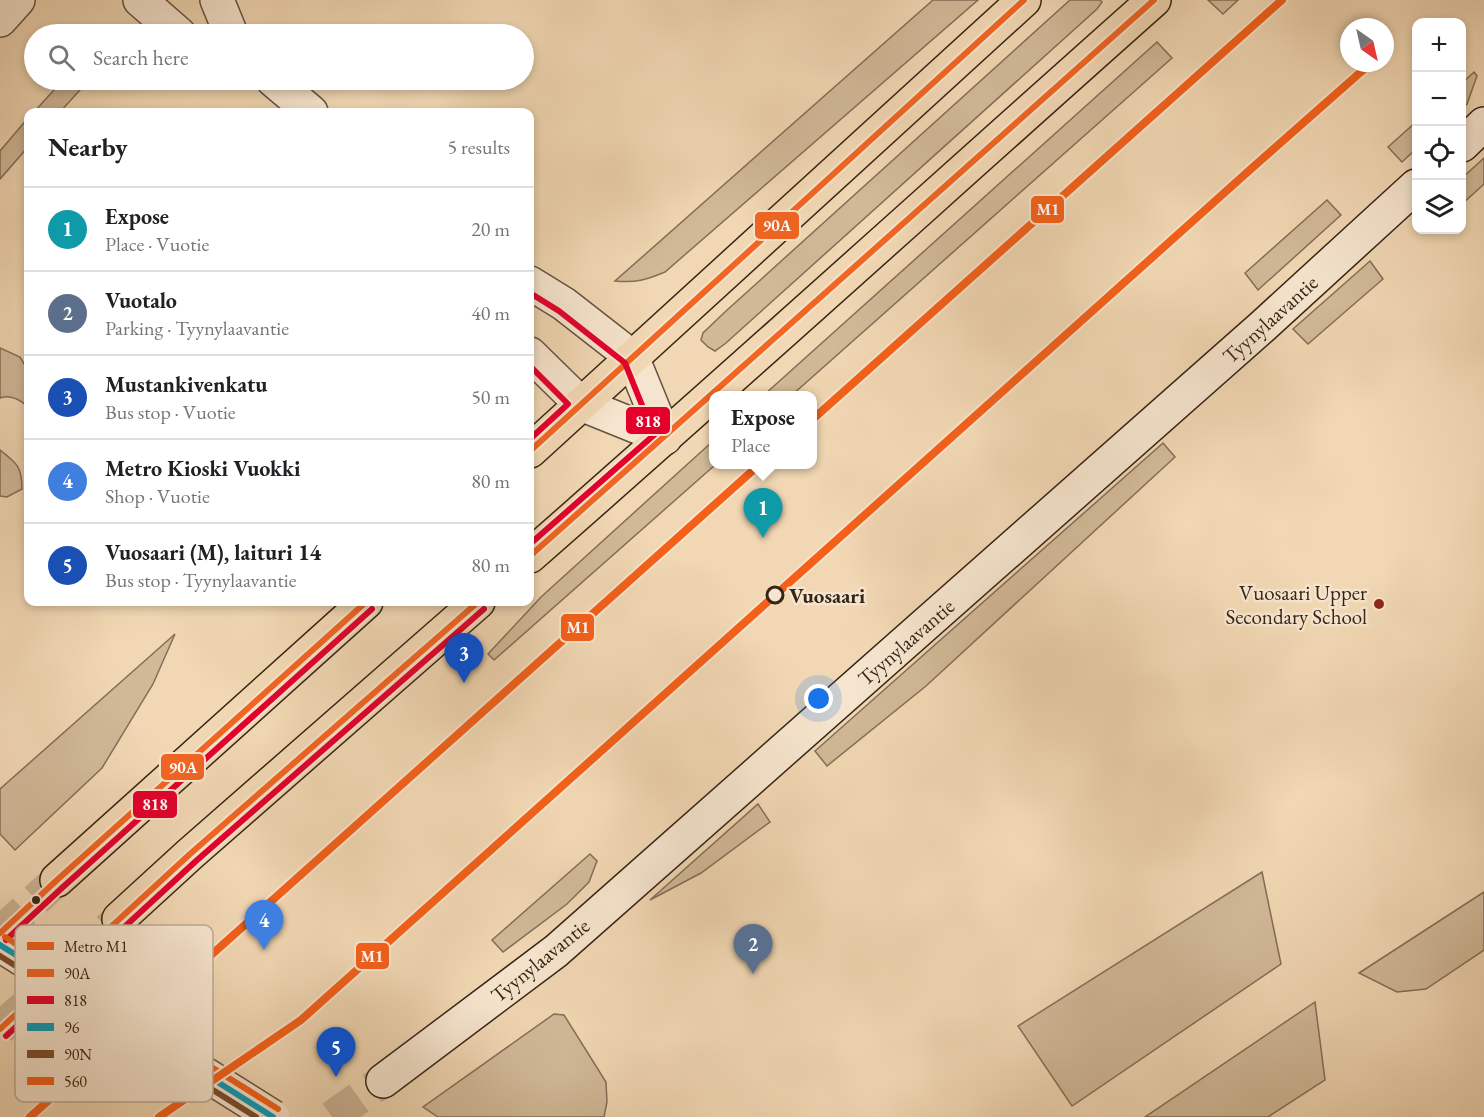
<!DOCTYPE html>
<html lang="en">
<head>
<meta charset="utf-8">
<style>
  :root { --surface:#fff; --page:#f2f2f2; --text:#202124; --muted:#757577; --line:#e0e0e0; --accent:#111827 }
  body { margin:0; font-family:"EB Garamond",serif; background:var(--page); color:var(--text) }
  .controls { position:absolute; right:18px; top:18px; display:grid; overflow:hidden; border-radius:12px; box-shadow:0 3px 9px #0003 }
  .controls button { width:54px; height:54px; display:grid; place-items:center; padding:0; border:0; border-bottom:2px solid var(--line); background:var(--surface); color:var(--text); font:30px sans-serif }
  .compass { position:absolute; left:1340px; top:18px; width:54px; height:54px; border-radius:50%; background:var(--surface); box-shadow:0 3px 9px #0003; rotate:146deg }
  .you { position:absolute; left:819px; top:699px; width:21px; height:21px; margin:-15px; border:4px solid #fff; border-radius:50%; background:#1a73e8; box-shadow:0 0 0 9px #1a73e833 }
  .badge { display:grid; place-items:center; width:39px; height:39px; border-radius:50%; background:var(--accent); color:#fff; font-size:20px; font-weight:700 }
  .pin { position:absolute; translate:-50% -50px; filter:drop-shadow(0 2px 3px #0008) }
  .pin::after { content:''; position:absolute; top:32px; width:21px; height:18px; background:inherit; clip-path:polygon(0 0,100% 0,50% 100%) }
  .popup { position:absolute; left:709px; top:391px; width:108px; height:78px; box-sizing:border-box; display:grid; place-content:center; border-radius:12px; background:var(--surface); filter:drop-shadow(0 2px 4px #0005); font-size:20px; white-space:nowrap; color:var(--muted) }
  .popup b { font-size:22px; color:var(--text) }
  .popup::after { content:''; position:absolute; left:50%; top:100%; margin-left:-12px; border:12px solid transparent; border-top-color:var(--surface) }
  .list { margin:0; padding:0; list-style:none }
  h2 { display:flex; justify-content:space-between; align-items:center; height:78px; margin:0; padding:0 24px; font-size:26px }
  h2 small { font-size:20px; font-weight:400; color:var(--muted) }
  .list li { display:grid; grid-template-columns:39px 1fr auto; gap:18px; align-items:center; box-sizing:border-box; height:84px; padding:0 24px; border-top:2px solid var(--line) }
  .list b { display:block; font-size:22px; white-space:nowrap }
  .list p { margin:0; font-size:20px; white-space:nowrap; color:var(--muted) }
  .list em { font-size:20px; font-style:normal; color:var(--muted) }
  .icon { flex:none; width:33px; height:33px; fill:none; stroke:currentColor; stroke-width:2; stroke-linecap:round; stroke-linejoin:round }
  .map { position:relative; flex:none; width:1484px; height:1117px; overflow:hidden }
  .search { position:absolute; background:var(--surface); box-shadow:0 3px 9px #0003; left:24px; top:24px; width:510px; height:66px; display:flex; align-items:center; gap:15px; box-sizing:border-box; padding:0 21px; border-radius:33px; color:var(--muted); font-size:22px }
  .panel { position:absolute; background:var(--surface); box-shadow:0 3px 9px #0003; left:24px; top:108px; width:510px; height:498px; border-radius:12px }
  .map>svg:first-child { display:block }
</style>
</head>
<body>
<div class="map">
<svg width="1484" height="1117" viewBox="0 0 1484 1117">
  <rect width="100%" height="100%" fill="#f1d7b3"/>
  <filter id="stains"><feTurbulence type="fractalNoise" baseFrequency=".00333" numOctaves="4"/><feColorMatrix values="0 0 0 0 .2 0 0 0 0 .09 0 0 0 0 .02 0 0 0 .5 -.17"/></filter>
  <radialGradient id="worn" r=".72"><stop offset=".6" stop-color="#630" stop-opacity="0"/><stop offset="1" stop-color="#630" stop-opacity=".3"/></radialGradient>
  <!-- green -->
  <path fill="#d1b998" stroke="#846e58" stroke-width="1.5" d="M933 0H978L665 272C646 280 636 283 615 281Z
    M1070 0H1100L1102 2 1097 9 726 343 715 351 708 347 701 340 703 333 726 311Z
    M1208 0H1238L1223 14Z
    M1157 42 1172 58 792 395H764Z
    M1474 72 1477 76 1467 104 1462 109V83Z
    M63 80H89L60 112H34Z
    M28 118V147L0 179V151Z
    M1416 122V149L1402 162 1388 147Z
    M1484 158V184L1462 204V178Z
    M1327 200 1341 215 1258 290 1245 273Z
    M1370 261 1383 279 1308 344 1293 329Z
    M0 348 20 357 28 370V407C21 400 10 394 0 398Z
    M713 441 715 465 494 660 488 654 541 597Z
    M1163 443 1175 457 926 686 827 766 815 751Z
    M0 450C17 463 22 467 22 489L7 497 0 496Z
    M175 634 153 684 102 768 15 850 0 834V789Z
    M758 804 770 822 701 873 650 900Z
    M590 854 597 861 589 882 567 904 503 952 492 940Z
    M1262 872 1281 964 1072 1106 1018 1026Z
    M1484 892V950L1426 989 1397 992 1359 973Z
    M1315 1002 1325 1080 1268 1117H1145Z
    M554 1014 564 1015 606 1082 607 1102 604 1117H438L423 1107Z"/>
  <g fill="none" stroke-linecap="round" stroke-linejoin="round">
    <!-- secondary-tunnel -->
    <path stroke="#ccb394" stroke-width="33" stroke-dasharray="33 16" stroke-linecap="butt" d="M332 1117 383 1081"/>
    <!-- primary-tunnel -->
    <path stroke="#ccb394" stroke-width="33" stroke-dasharray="33 16" stroke-linecap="butt" d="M0 933 57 880
      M0 1029 119 919"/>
    <!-- street casing -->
    <g stroke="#65513e" stroke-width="36">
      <path id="street" d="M140 0 179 34
        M217 0 231 34
        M0 20 18 0
        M273 80 311 112
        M530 283 564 304 632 357 665 438
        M530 354 581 404 665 438"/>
    </g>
    <!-- secondary casing -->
    <g stroke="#362417" stroke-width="36">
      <path id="secondary" d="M1462 145 1484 124
        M383 1081 556 951 1263 326 1416 186"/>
    </g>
    <!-- primary casing -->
    <g stroke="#362417" stroke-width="36">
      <path id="primary" d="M530 451 1024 0
        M530 556C739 373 946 185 1154 0
        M57 880 366 602
        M119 919 190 854 478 602"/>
    </g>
    <!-- street -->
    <use href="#street" stroke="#f6e5ce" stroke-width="33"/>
    <!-- secondary -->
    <use href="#secondary" stroke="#f6e5ce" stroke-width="33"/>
    <!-- primary -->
    <use href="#primary" stroke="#f1d7b3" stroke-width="33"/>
    <!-- street-bridge casing -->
    <g stroke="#65513e" stroke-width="36" stroke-linecap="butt">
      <path id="street-bridge" d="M0 945 273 1117"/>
    </g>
    <!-- street-bridge -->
    <use href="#street-bridge" stroke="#f6e5ce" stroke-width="33"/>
    <!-- bus-1 casing -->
    <g stroke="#f6e5ce" stroke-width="10">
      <path id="bus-1" d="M530 451 1024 0
        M530 556 1154 0
        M0 933 57 880 366 602
        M0 1029 190 854 478 602"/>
    </g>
    <!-- bus-2 casing -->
    <g stroke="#f6e5ce" stroke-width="10">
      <path id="bus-2" d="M530 293 559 311 625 363 654 435 530 544
        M530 366 568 404 530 439
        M6 940 63 887 372 609
        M6 1036 196 861 484 609"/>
    </g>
    <!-- bus-3 casing -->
    <g stroke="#f6e5ce" stroke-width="10">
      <path id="bus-3" d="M0 945 273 1117"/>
    </g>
    <!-- bus-4 casing -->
    <g stroke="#f6e5ce" stroke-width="10">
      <path id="bus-4" d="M0 956 256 1117"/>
    </g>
    <!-- bus-5 casing -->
    <g stroke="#f6e5ce" stroke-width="10">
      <path id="bus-5" d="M5 937 278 1109"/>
    </g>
    <!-- bus-1 -->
    <use href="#bus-1" stroke="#f26522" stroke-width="6"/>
    <!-- bus-2 -->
    <use href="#bus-2" stroke="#e4002b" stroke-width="6"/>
    <!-- bus-3 -->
    <use href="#bus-3" stroke="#059cbc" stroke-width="6"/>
    <!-- bus-4 -->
    <use href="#bus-4" stroke="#7a4b2a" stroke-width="6"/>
    <!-- bus-5 -->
    <use href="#bus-5" stroke="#f56019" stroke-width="6"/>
    <!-- metro-1 casing -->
    <g stroke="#f6e5ce" stroke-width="12">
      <path id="metro-1" d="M813 419 1282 0
        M30 1117 760 464
        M159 1117 301 1020 1252 168 1371 63"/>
    </g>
    <!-- metro-1 -->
    <use href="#metro-1" stroke="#f56019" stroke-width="8"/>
  </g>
  <!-- markers -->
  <circle fill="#f6e5ce" stroke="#362417" stroke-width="3" cx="775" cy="595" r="8"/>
  <circle fill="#8f2418" stroke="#f6e5ce" stroke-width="2" cx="1379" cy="604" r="6"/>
  <circle fill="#362417" stroke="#f6e5ce" stroke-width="2" cx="36" cy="900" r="5"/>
  <g text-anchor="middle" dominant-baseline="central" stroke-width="5" stroke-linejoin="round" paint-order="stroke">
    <!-- street labels -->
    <g font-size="21" fill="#362417" stroke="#f6e5ce">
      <text transform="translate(1270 319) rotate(-42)">Tyynylaavantie</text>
      <text transform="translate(906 642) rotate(-41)">Tyynylaavantie</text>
      <text transform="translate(540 960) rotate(-39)">Tyynylaavantie</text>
    </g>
    <!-- poi labels -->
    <g font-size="21" fill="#362417" stroke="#f6e5ce" text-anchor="end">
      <text x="1367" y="592">Vuosaari Upper<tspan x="1367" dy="24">Secondary School</tspan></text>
    </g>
    <!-- stop labels -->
    <g font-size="21" font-weight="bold" fill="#362417" stroke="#f6e5ce" text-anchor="start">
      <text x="789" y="595">Vuosaari</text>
    </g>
  </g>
  <!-- legend -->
  <rect x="15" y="925" width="198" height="177" rx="9" fill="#f6e5ce" stroke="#bcab97" stroke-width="1.5"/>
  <rect x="27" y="942" width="27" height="8" fill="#f56019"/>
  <rect x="27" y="969" width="27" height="8" fill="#f26522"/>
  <rect x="27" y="996" width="27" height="8" fill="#e4002b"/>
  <rect x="27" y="1023" width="27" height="8" fill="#059cbc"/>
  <rect x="27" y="1050" width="27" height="8" fill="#7a4b2a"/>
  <rect x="27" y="1077" width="27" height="8" fill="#f56019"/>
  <g font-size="16" fill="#362417">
    <text x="64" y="952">Metro M1</text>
    <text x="64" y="979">90A</text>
    <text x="64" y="1006">818</text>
    <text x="64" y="1033">96</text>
    <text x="64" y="1060">90N</text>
    <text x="64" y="1087">560</text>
  </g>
  <g stroke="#f6e5ce" stroke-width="2">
    <rect x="1030" y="195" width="35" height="29" rx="6" fill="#f56019"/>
    <rect x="754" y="211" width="46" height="29" rx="6" fill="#f26522"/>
    <rect x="625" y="406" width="46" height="29" rx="6" fill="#e4002b"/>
    <rect x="560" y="613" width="35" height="29" rx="6" fill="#f56019"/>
    <rect x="160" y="753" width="45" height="28" rx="6" fill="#f26522"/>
    <rect x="132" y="790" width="46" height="29" rx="6" fill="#e4002b"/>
    <rect x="355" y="942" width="35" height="28" rx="6" fill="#f56019"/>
  </g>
  <g font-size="16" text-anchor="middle" font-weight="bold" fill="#fff">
    <text x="1048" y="215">M1</text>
    <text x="777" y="231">90A</text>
    <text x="648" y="427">818</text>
    <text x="578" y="633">M1</text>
    <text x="183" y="773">90A</text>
    <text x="155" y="810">818</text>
    <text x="372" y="962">M1</text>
  </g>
  <rect width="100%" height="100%" filter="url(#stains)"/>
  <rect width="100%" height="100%" fill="url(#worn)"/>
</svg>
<div class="controls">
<button>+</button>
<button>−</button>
<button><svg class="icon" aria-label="locate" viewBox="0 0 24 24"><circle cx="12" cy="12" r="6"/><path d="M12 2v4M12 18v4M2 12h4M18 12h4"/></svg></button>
<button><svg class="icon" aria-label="layers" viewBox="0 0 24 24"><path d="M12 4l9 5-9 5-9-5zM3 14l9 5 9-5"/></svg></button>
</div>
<svg class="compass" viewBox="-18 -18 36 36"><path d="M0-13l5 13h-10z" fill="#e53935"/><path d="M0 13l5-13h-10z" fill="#757577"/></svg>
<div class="you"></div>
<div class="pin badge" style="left:763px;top:538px;background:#0f9aa8">1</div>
<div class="popup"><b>Expose</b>Place</div>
<div class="pin badge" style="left:753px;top:974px;background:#5c6f8a">2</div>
<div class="pin badge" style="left:464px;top:683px;background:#1a4fb4">3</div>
<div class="pin badge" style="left:264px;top:950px;background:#3f7fe0">4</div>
<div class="pin badge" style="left:336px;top:1077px;background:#1a4fb4">5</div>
<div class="search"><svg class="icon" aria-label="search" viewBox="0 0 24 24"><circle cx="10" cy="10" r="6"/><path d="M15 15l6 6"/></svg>Search here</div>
<section class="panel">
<h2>Nearby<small>5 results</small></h2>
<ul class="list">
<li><span class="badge" style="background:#0f9aa8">1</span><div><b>Expose</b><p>Place · Vuotie</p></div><em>20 m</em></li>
<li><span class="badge" style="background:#5c6f8a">2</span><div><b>Vuotalo</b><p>Parking · Tyynylaavantie</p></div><em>40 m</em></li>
<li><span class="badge" style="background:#1a4fb4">3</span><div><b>Mustankivenkatu</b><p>Bus stop · Vuotie</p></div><em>50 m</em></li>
<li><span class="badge" style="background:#3f7fe0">4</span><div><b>Metro Kioski Vuokki</b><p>Shop · Vuotie</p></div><em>80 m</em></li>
<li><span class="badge" style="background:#1a4fb4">5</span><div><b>Vuosaari (M), laituri 14</b><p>Bus stop · Tyynylaavantie</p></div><em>80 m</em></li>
</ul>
</section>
</div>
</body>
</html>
